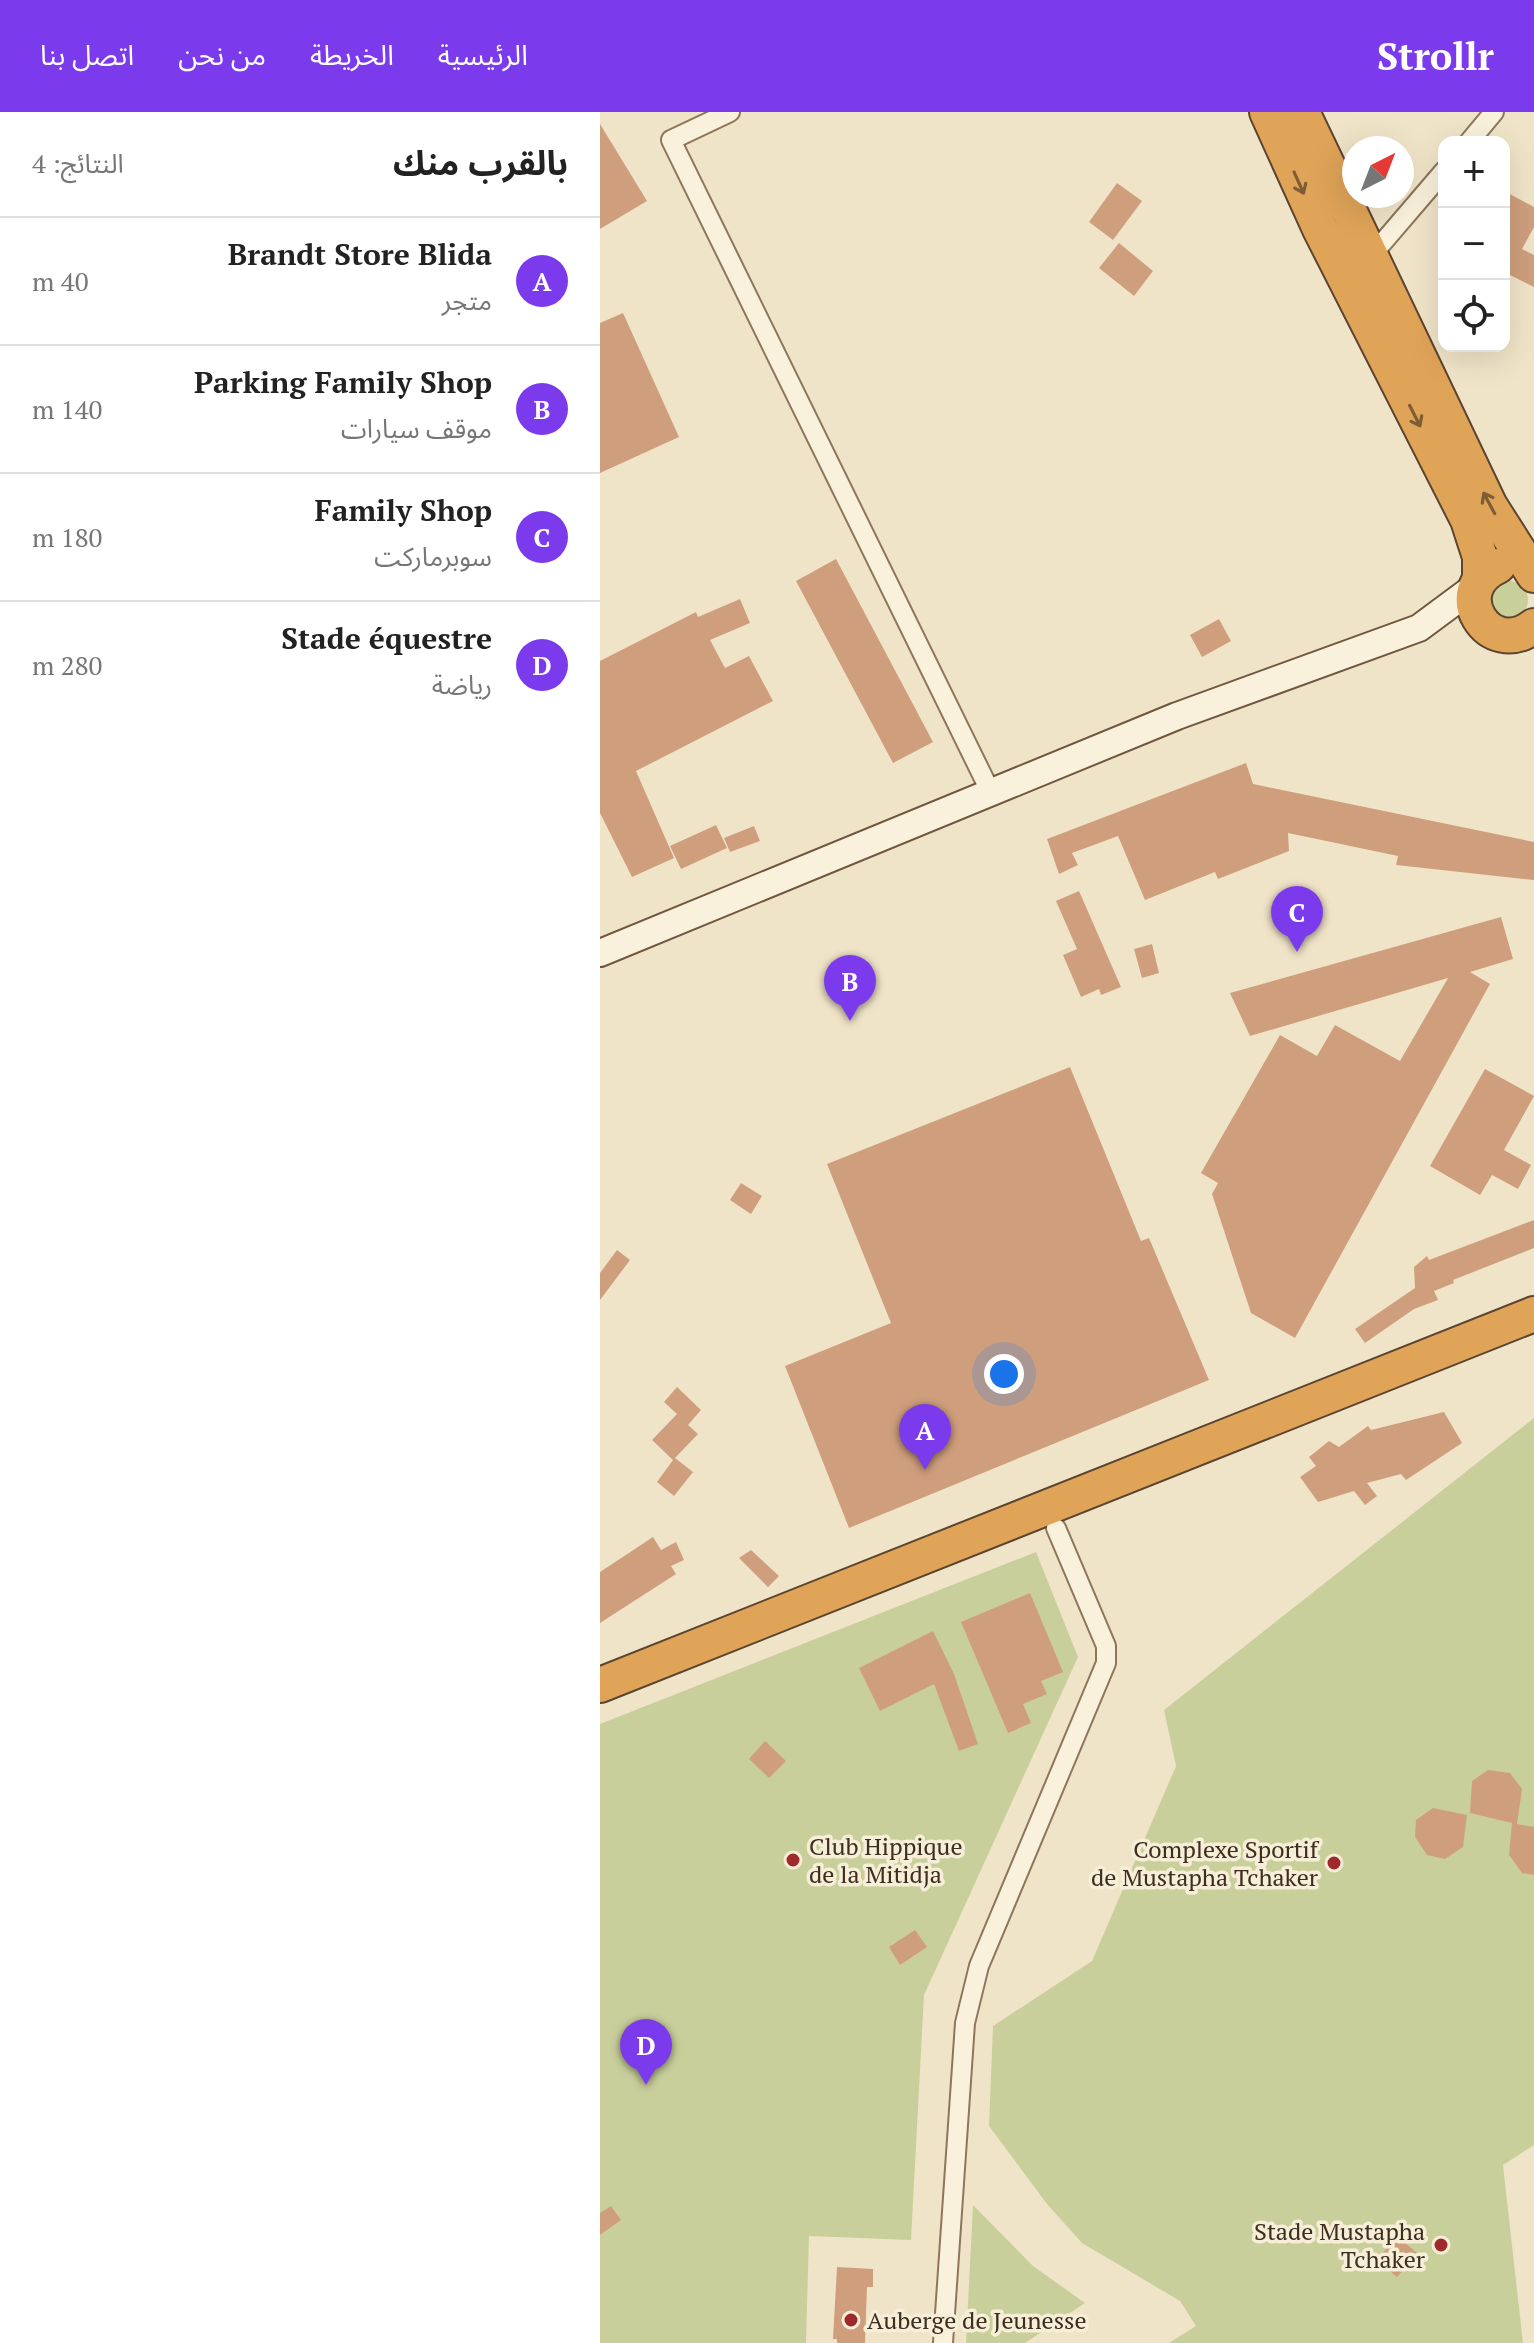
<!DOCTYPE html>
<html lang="ar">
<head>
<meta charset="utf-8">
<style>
  :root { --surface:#fff; --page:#f6f6f6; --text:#222; --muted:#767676; --line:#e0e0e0; --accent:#7c3aed }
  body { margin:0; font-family:"PT Serif","Noto Sans Arabic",serif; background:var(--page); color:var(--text); direction:rtl }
  .controls { position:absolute; right:24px; top:24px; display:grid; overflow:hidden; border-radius:16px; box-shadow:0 8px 32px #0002 }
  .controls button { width:72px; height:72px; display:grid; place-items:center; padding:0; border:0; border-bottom:2px solid var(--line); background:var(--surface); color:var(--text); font:40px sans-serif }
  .compass { position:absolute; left:742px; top:24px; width:72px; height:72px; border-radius:50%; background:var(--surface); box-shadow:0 8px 32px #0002; rotate:42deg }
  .you { position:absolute; left:404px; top:1262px; width:28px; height:28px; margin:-20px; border:6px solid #fff; border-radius:50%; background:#1a73e8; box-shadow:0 0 0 12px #1a73e833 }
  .badge { display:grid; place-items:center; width:52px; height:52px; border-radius:50%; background:var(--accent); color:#fff; font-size:26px; font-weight:700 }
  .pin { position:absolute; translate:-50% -66px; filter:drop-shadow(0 2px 4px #0008) }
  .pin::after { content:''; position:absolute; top:42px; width:28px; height:24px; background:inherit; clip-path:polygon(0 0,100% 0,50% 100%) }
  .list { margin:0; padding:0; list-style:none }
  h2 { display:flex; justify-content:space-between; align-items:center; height:104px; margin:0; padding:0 32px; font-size:34px }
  h2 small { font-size:26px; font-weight:400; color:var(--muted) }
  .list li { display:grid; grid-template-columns:52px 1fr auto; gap:24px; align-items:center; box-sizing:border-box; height:128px; padding:0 32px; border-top:2px solid var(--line) }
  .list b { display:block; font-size:30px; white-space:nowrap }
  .list p { margin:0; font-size:26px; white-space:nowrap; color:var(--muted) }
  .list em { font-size:26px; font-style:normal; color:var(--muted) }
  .icon { flex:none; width:44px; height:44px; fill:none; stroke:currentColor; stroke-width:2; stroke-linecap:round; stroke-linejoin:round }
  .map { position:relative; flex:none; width:934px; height:2231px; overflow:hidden; direction:ltr }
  header { display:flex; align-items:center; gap:48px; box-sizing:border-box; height:112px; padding:0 40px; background:var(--accent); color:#fff }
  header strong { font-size:38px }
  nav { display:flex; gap:44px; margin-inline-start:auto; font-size:28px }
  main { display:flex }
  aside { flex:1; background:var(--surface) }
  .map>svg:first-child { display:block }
</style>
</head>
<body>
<header>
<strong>Strollr</strong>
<nav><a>الرئيسية</a><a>الخريطة</a><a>من نحن</a><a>اتصل بنا</a></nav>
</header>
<main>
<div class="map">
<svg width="934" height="2231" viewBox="0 0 934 2231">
  <rect width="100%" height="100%" fill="#f0e4c8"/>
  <!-- green -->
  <path fill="#c9cf9b" d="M890 488a19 19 0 1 1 38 0a19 19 0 1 1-38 0Z
    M934 1306V2033L903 2053 923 2231H569L596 2214 580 2189 482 2131 447 2092 389 2014 393 1914 492 1849 576 1654 564 1598Z
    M436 1440 478 1545 324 1883 311 2128 209 2124 206 2231H0V1612Z
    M373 2093 433 2154 485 2191 425 2231H366Z"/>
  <!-- building -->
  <path fill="#cf9f7d" d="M0 12 47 89 0 117Z
    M517 71 542 89 513 128 489 110Z
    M904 79 934 95V115L922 137 934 143V175L904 160Z
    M519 131 553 159 534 184 499 156Z
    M23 201 79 325 0 361V211Z
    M236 447 333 630 293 651 196 469Z
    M140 487 150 511 110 528 125 556 149 544 173 589 36 659 74 746 32 765 0 701V549L96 500 98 505Z
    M619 507 631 529 602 545 590 523Z
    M646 651 653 672 934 730V768L796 753 798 744 688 721 689 739 618 767 615 760 545 788 518 724 472 741 478 753 459 762 447 727Z
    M116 713 127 736 81 757 70 734Z
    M154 714 160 729 130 740 124 726Z
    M479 779 521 875 501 883 499 877 481 885 463 843 477 837 456 789Z
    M901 805 913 847 870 860 890 872 695 1226 651 1201 612 1082 618 1071 601 1061 680 923 717 944 735 913 800 949 848 866 650 924 630 881Z
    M552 832 559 861 542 866 534 837Z
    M470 955 541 1129 549 1126 609 1268 249 1416 185 1254 291 1211 227 1052Z
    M885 957 934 984 904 1038 931 1053 918 1077 892 1063 880 1083 830 1054Z
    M141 1071 162 1084 151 1102 130 1088Z
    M934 1108V1136L853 1168 854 1171 834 1179 838 1188 814 1197 765 1231 755 1217 815 1176 814 1155 827 1144 829 1148Z
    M17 1138 30 1148 0 1188V1161Z
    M77 1275 101 1298 88 1313 98 1322 75 1346 93 1360 74 1384 57 1370 73 1348 52 1328 77 1302 64 1290Z
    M844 1300 862 1331 806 1368 801 1362 767 1371 777 1384 765 1393 754 1379 718 1390 700 1365 716 1354 709 1345 729 1329 739 1335 768 1314 771 1318Z
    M53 1425 61 1438 76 1430 84 1448 71 1454 76 1462 0 1511V1460Z
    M151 1438 179 1464 168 1475 139 1446Z
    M430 1481 463 1560 441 1569 447 1582 423 1592 431 1611 408 1621 361 1510Z
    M333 1519 354 1562 378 1632 359 1639 334 1572 280 1599 259 1556Z
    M165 1629 186 1649 169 1666 149 1647Z
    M888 1658 910 1661 922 1677 917 1712 934 1715V1763L922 1761 909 1743 912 1711 870 1701 872 1669Z
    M833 1696 867 1703 863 1735 845 1747 827 1743 815 1725 816 1708Z
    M315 1818 327 1835 300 1853 289 1835Z
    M11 2094 21 2108 0 2123V2101Z
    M797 2124 818 2142 797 2165 777 2148Z
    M237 2155 273 2157V2175H267L265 2231H237V2227H233Z"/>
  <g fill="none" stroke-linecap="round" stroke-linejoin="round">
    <!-- street casing -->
    <g stroke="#8d765c" stroke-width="22">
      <path id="street" d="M130 0 71 28 391 681
        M869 30 894 0
        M772 143 844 59
        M343 2231 365 1911 379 1854 506 1551V1534L456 1416"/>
    </g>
    <!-- secondary casing -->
    <g stroke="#6f573f" stroke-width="30">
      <path id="secondary" d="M0 841 577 604 819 516 877 473"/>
    </g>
    <!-- highway casing -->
    <g stroke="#5b4430" stroke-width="38">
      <path id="highway" d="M667 0 720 117 868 408 880 445V468
        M702 0 890 394 934 463
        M898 454C845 478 889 549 934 514
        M0 1573 934 1202"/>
    </g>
    <!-- street -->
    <use href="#street" stroke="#faf1dc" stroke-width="18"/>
    <!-- secondary -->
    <use href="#secondary" stroke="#faf1dc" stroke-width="26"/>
    <!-- highway -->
    <use href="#highway" stroke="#e0a458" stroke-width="34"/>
  </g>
  <!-- one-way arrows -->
  <defs><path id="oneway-shaft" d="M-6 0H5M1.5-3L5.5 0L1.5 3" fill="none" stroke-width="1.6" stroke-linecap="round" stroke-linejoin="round" transform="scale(2)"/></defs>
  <g stroke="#7e5d36">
    <use href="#oneway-shaft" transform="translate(699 71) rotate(66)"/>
    <use href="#oneway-shaft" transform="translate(815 304) rotate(63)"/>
    <use href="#oneway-shaft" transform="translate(889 391) rotate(-118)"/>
  </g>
  <!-- markers -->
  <g fill="#9e2a2b" stroke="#f7eed8" stroke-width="3">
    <circle cx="193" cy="1748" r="8"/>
    <circle cx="734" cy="1751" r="8"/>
    <circle cx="841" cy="2133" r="8"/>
    <circle cx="251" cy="2208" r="8"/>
  </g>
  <g text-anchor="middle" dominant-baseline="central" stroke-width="7" stroke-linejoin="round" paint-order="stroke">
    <!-- poi labels -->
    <g font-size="24" fill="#3d2e20" stroke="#f7eed8" text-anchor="start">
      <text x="209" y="1734">Club Hippique<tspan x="209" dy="28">de la Mitidja</tspan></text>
      <text x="718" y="1737" text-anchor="end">Complexe Sportif<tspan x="718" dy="28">de Mustapha Tchaker</tspan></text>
      <text x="825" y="2119" text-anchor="end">Stade Mustapha<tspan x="825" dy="28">Tchaker</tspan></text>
      <text x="267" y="2208">Auberge de Jeunesse</text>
    </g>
  </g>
</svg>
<div class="controls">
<button>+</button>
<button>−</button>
<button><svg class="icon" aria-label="locate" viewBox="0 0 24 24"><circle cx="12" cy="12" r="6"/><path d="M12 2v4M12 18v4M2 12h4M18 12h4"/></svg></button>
</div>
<svg class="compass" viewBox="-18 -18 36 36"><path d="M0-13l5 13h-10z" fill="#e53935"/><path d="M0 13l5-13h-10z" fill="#767676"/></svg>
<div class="you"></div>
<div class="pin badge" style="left:325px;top:1358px">A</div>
<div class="pin badge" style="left:250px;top:909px">B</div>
<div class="pin badge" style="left:697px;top:840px">C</div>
<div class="pin badge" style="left:46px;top:1973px">D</div>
</div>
<aside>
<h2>بالقرب منك<small>النتائج: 4</small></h2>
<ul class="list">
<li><span class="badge">A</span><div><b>Brandt Store Blida</b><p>متجر</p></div><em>40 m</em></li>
<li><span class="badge">B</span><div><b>Parking Family Shop</b><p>موقف سيارات</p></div><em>140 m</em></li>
<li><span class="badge">C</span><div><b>Family Shop</b><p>سوبرماركت</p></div><em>180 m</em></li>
<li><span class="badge">D</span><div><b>Stade équestre</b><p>رياضة</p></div><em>280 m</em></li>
</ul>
</aside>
</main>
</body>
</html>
